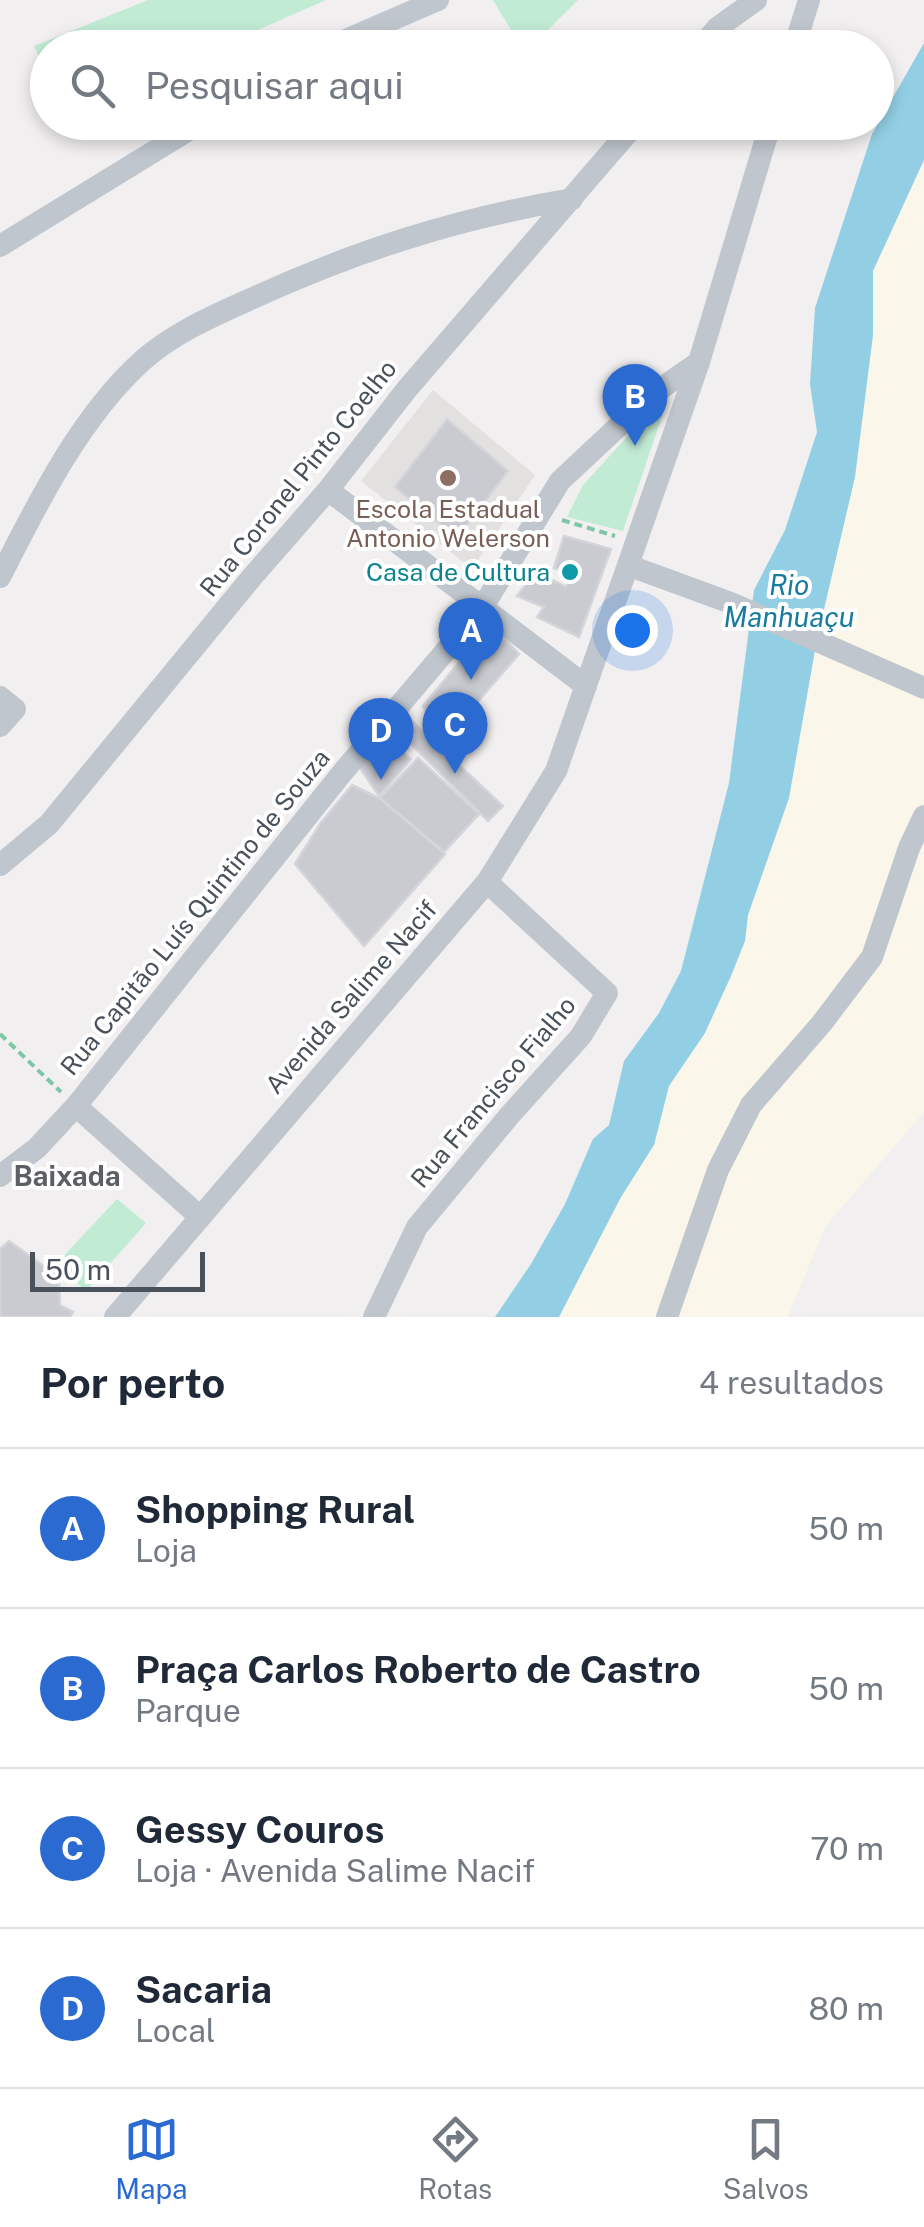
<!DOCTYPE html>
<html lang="pt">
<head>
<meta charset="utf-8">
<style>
  :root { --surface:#fff; --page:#f6f6f7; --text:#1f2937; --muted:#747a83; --line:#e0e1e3; --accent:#2a6ad1 }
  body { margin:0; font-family:"Public Sans",sans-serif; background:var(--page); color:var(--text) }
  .scale { position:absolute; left:30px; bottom:25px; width:175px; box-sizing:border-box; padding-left:10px; border:5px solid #49515b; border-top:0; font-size:28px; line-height:35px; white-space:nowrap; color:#49515b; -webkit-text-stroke:8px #fff; paint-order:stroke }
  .you { position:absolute; left:632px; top:630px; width:35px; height:35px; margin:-25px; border:8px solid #fff; border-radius:50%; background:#1a73e8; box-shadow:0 0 0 15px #1a73e833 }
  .badge { display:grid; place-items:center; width:65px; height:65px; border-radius:50%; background:var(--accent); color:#fff; font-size:32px; font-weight:700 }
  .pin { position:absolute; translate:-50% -82px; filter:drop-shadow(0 2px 5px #0008) }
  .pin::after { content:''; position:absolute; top:52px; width:35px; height:30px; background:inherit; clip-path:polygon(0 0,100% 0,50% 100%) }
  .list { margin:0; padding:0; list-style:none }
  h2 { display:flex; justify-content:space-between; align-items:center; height:130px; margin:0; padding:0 40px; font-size:42px }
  h2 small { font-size:32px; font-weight:400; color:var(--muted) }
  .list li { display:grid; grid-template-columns:65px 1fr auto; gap:30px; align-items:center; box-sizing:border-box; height:160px; padding:0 40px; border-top:2px solid var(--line) }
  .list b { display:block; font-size:38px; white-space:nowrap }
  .list p { margin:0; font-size:32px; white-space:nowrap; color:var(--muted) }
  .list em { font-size:32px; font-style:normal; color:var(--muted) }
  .icon { flex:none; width:55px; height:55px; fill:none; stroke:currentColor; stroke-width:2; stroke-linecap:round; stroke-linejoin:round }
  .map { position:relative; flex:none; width:924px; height:1317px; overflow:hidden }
  .search { position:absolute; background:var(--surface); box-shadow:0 5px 15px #0003; left:30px; right:30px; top:30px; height:110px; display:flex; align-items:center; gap:25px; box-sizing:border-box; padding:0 35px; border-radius:55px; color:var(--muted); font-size:38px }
  .sheet { height:770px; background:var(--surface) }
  nav { display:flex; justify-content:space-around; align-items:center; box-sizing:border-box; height:140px; border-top:2px solid var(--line); background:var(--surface); font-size:28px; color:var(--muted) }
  nav a { display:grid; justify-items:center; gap:5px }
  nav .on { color:var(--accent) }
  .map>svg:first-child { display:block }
</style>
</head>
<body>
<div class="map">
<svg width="924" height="1317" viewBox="0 0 924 1317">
  <rect width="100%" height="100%" fill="#f1efef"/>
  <!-- commercial -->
  <path fill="#faf7ea" d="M924 160V1112L825 1227 788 1317H559L621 1197 654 1145 669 1086 705 1033 745 941 748 915 789 798 817 639 855 477 873 335V271Z"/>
  <!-- education -->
  <path fill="#e2e1e0" d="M433 390 535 475 472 569 361 481Z"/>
  <!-- green -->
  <path fill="#c2ebd4" d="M148 0H326L219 47 48 48 47 74 34 46Z
    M493 0H578L531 47 522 48Z
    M661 405 665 408 623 531 567 517 583 485 655 406Z
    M117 1199 146 1223 86 1291 56 1264Z"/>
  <!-- water -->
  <path fill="#93cfe4" d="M924 43V160L873 271V335L855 477 817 639 789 798 748 915 745 941 731 976 705 1033 669 1086 654 1145 621 1197 559 1317H495L531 1264 565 1204 593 1139 609 1125 624 1061 659 1013 681 971 729 783 754 590 785 530 817 432 810 384 815 308 872 134Z"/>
  <!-- building -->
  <path fill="#cacbd1" stroke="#d4d5da" stroke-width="2.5" d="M447 419 508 471 457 538 395 487Z
    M564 536 611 549 579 637 537 617 544 607 517 596 536 571 566 587 571 574 554 568Z
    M491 624 519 654 443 742 423 706Z
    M402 712 503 806 488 821 390 723Z
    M381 736 411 759 379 796 358 765Z
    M418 758 479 814 444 852 380 798Z
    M352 785 381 799 445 854 364 946 295 864 320 824Z
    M9 1241 59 1277 60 1305 73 1312 70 1317H0V1249Z"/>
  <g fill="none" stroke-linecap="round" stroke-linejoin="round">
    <!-- path -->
    <path stroke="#7dc6a6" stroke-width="4" stroke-dasharray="8 5" stroke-linecap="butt" d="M562 520 615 536
      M0 1034 61 1092"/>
    <!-- minor -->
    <path stroke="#bfc6cd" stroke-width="22" d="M327 48 438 0
      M700 48 717 28 756 0
      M794 48 809 0
      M0 246 202 122
      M328 490 586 686
      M630 566 731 603 924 688
      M0 577C37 504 80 417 142 361 175 332 213 316 253 298 358 250 459 218 572 199
      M0 697 15 709 0 726
      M0 865 49 824 252 577 328 490 407 389 637 122
      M76 1106 199 1216
      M0 1176 37 1148 76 1106 342 773 482 608 560 481 653 394 699 362
      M115 1317 487 882 556 771 699 362 771 122
      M374 1317 417 1227 509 1116 581 1036 607 993 487 882
      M667 1317 718 1170 751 1105 822 1023 872 957 909 848 924 816"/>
  </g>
  <!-- markers -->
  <circle fill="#8d6e63" stroke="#fff" stroke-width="4" cx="448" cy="478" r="10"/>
  <circle fill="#0f9aa8" stroke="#fff" stroke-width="4" cx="570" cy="572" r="10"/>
  <g text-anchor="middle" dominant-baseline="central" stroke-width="8" stroke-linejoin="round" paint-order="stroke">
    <!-- street labels -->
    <g font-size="25" fill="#49515b" stroke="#fff">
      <text transform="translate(298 478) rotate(-51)">Rua Coronel Pinto Coelho</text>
      <text transform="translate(195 912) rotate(-51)">Rua Capitão Luís Quintino de Souza</text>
      <text transform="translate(351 997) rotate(-49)">Avenida Salime Nacif</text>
      <text transform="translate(493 1092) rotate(-50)">Rua Francisco Fialho</text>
    </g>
    <!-- education labels -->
    <g font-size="25" fill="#785e54" stroke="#fff">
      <text x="448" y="509">Escola Estadual<tspan x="448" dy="29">Antonio Welerson</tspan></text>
    </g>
    <!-- culture labels -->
    <g font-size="25" fill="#0d838f" stroke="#fff" text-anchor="end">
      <text x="550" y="572">Casa de Cultura</text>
    </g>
    <!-- water labels -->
    <g font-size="28" font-style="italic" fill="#197b9d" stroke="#fff">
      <text x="789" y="584">Rio<tspan x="789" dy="32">Manhuaçu</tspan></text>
    </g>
    <!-- neighbourhood labels -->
    <g font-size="28" font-weight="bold" fill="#5c5f63" stroke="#fff">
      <text x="67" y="1175">Baixada</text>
    </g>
  </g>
</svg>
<div class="scale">50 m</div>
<div class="you"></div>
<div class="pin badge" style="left:471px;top:680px">A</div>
<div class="pin badge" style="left:635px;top:446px">B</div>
<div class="pin badge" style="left:455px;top:774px">C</div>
<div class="pin badge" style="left:381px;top:780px">D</div>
<div class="search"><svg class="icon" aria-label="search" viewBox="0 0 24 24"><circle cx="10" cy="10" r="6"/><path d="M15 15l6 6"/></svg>Pesquisar aqui</div>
</div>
<section class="sheet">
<h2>Por perto<small>4 resultados</small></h2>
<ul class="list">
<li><span class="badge">A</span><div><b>Shopping Rural</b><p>Loja</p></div><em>50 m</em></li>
<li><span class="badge">B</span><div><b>Praça Carlos Roberto de Castro</b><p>Parque</p></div><em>50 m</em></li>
<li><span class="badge">C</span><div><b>Gessy Couros</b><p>Loja · Avenida Salime Nacif</p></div><em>70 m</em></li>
<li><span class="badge">D</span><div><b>Sacaria</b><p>Local</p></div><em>80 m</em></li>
</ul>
</section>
<nav>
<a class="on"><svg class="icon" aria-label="map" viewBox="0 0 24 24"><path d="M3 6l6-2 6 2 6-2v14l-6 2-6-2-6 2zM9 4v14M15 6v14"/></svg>Mapa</a>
<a><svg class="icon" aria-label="directions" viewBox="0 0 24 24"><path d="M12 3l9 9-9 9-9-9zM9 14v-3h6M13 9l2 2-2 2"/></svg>Rotas</a>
<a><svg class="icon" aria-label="saved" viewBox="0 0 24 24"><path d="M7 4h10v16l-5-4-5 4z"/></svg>Salvos</a>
</nav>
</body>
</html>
